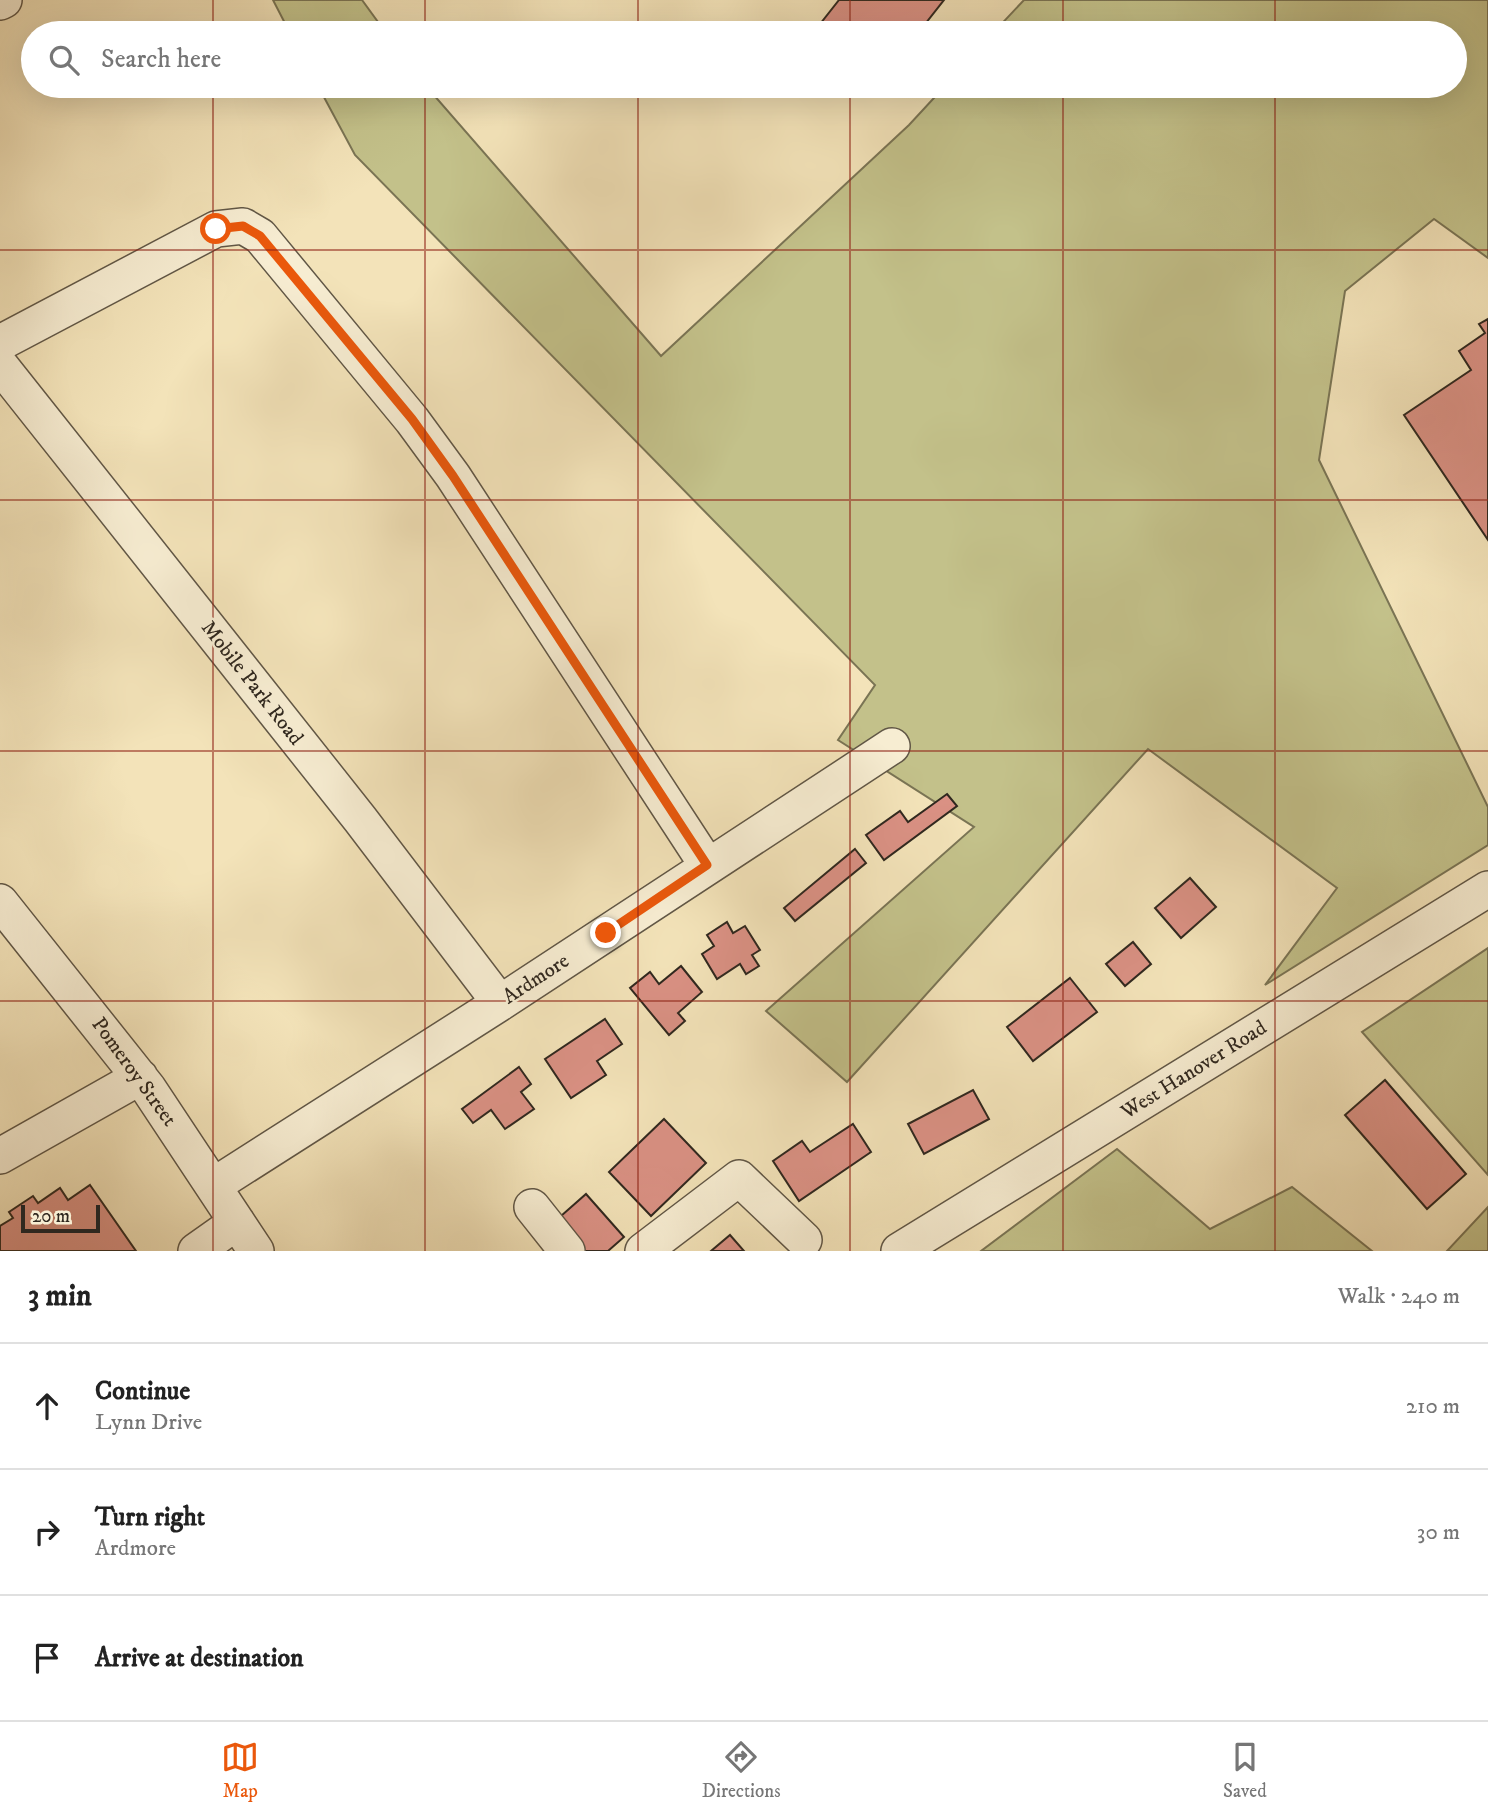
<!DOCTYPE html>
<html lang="en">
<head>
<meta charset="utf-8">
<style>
  :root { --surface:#fff; --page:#f6f6f6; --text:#222; --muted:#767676; --line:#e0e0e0; --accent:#ea580c }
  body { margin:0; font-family:"IM FELL DW Pica",serif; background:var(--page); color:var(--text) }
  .scale { position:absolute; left:21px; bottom:18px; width:79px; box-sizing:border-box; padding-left:7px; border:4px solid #30281f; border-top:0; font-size:19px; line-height:24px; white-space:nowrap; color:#30281f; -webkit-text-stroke:5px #f7edd2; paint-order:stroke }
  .stop { position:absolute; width:21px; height:21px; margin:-16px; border:5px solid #ea580c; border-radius:50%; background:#fff }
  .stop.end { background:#ea580c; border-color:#fff; box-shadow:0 2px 7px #0008 }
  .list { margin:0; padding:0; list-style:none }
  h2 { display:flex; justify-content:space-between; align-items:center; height:91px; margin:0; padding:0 28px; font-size:30px }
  h2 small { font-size:23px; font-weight:400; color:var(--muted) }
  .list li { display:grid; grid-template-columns:46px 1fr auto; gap:21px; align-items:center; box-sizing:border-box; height:126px; padding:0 28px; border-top:2px solid var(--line) }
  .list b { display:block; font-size:26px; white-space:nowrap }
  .list p { margin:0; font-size:23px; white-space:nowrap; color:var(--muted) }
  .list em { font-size:23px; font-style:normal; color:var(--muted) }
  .icon { flex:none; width:38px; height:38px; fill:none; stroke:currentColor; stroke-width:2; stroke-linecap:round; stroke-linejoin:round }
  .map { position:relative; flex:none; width:1488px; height:1251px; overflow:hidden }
  .search { position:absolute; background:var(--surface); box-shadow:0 7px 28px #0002; left:21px; right:21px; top:21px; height:77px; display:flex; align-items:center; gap:18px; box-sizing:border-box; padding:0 24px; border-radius:38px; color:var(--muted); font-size:26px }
  .sheet { height:469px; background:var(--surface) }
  nav { display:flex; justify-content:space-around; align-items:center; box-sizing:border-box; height:98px; border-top:2px solid var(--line); background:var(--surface); font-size:19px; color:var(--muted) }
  nav a { display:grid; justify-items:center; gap:4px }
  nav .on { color:var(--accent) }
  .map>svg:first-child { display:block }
</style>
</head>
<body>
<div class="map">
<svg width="1488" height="1251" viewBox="0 0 1488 1251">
  <rect width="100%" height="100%" fill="#f3e3b9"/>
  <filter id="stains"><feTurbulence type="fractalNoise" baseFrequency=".00286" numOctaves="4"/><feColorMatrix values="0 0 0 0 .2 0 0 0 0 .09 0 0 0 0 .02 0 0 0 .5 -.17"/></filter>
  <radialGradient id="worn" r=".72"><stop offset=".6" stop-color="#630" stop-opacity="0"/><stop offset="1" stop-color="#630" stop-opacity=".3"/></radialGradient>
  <!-- green -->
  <path fill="#c3c18a" stroke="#7a7454" stroke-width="2" d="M273 0H362L386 33H290Z
    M1024 0H1488V258L1434 219 1345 291 1319 460 1488 807V845L1265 985 1337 888 1148 749 847 1082 766 1011 974 827 838 740 875 685 355 155 318 86H426L661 356 909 125 945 86H1455V33H993Z
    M1488 948V1175L1362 1032Z
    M1117 1149 1210 1229 1292 1187 1372 1251H981Z
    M1488 1207V1251H1447Z"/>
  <!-- building -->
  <path fill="#da9184" stroke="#30281f" stroke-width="2" d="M839 0H944L918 33H813Z
    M1488 319V540L1404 415 1471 370 1459 351 1485 333 1479 324Z
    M947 794 957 806 884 860 866 835 900 811 908 822Z
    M855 849 866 863 795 921 784 908Z
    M1190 878 1216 907 1181 938 1155 908Z
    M727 922 733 933 745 926 760 950 752 955 759 966 746 974 740 964 717 979 702 954 714 946 707 935Z
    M1133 942 1151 964 1125 986 1106 964Z
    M681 966 702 992 678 1013 685 1021 669 1035 630 988 650 972 659 984Z
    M1070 978 1097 1012 1033 1061 1007 1027Z
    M605 1019 622 1044 597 1061 606 1075 571 1098 545 1059Z
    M519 1067 531 1084 521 1092 534 1109 505 1129 491 1110 473 1123 462 1109Z
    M1385 1080 1466 1174 1427 1209 1345 1115Z
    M973 1090 989 1119 924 1154 908 1124Z
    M664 1119 706 1163 651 1216 609 1172Z
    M853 1124 871 1152 799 1201 773 1161 802 1141 810 1152Z
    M90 1185 136 1251H0V1226L13 1218 9 1212 33 1196 38 1203 60 1188 68 1200Z
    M586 1194 624 1237 608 1251H579L553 1223Z
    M730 1235 744 1251H711Z"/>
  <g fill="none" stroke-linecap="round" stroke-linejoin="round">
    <!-- minor casing -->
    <g stroke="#615746" stroke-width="38">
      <path id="minor" d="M0 2 4 0
        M0 343 216 229 243 226 260 236 412 420 453 476 707 865
        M0 365 360 819 500 1003
        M0 902 148 1088 256 1251
        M0 1156 140 1077
        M213 1186 500 1003 892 746
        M532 1207 567 1251
        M196 1251 237 1222
        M643 1251 739 1178 804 1240
        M899 1251 1488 889"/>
    </g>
    <!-- minor -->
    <use href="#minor" stroke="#f7edd2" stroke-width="35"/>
  </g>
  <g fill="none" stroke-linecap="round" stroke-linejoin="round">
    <!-- route -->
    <path stroke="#ea580c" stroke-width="9" d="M216 229 243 226 260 236 412 419 453 476 707 865 606 933"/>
  </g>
  <!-- grid -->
  <path fill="none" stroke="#8f2418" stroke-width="2" stroke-opacity="0.55" d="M213 0V33M425 0V33M638 0V33M850 0V33M1063 0V33M1275 0V33M213 86V1251M425 86V1251M638 86V1251M850 86V1251M1063 86V1251M1275 86V1251M0 250H1488M0 500H1488M0 751H1488M0 1001H1488"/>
  <g text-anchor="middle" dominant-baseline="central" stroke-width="5" stroke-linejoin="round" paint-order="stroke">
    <!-- street labels -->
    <g font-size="21" fill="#30281f" stroke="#f7edd2">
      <text transform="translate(252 683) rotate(52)">Mobile Park Road</text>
      <text transform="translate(536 979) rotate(-33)">Ardmore</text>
      <text transform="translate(1194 1070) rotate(-32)">West Hanover Road</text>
      <text transform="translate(134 1072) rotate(54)">Pomeroy Street</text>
    </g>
  </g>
  <rect width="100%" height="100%" filter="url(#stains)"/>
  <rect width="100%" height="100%" fill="url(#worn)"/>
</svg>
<div class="scale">20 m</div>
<div class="stop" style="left:216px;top:229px"></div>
<div class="stop end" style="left:606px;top:933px"></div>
<div class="search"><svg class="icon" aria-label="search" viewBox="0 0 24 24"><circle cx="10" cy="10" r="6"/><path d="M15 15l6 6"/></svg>Search here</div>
</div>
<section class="sheet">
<h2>3 min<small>Walk · 240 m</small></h2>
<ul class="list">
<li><svg class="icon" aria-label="ahead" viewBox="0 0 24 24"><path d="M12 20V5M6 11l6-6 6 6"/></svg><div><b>Continue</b><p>Lynn Drive</p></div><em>210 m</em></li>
<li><svg class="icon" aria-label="right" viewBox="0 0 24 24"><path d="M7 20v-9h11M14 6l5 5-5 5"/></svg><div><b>Turn right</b><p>Ardmore</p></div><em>30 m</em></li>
<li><svg class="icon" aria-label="arrive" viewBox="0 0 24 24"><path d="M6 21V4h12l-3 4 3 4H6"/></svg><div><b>Arrive at destination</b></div></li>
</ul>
</section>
<nav>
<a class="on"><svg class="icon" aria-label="map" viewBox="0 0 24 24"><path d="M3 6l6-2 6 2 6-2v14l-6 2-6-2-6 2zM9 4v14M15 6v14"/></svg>Map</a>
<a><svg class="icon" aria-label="directions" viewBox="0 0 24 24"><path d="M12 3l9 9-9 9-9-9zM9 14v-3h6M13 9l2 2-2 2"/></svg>Directions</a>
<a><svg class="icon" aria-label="saved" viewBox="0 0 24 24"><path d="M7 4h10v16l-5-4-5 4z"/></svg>Saved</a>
</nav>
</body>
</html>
